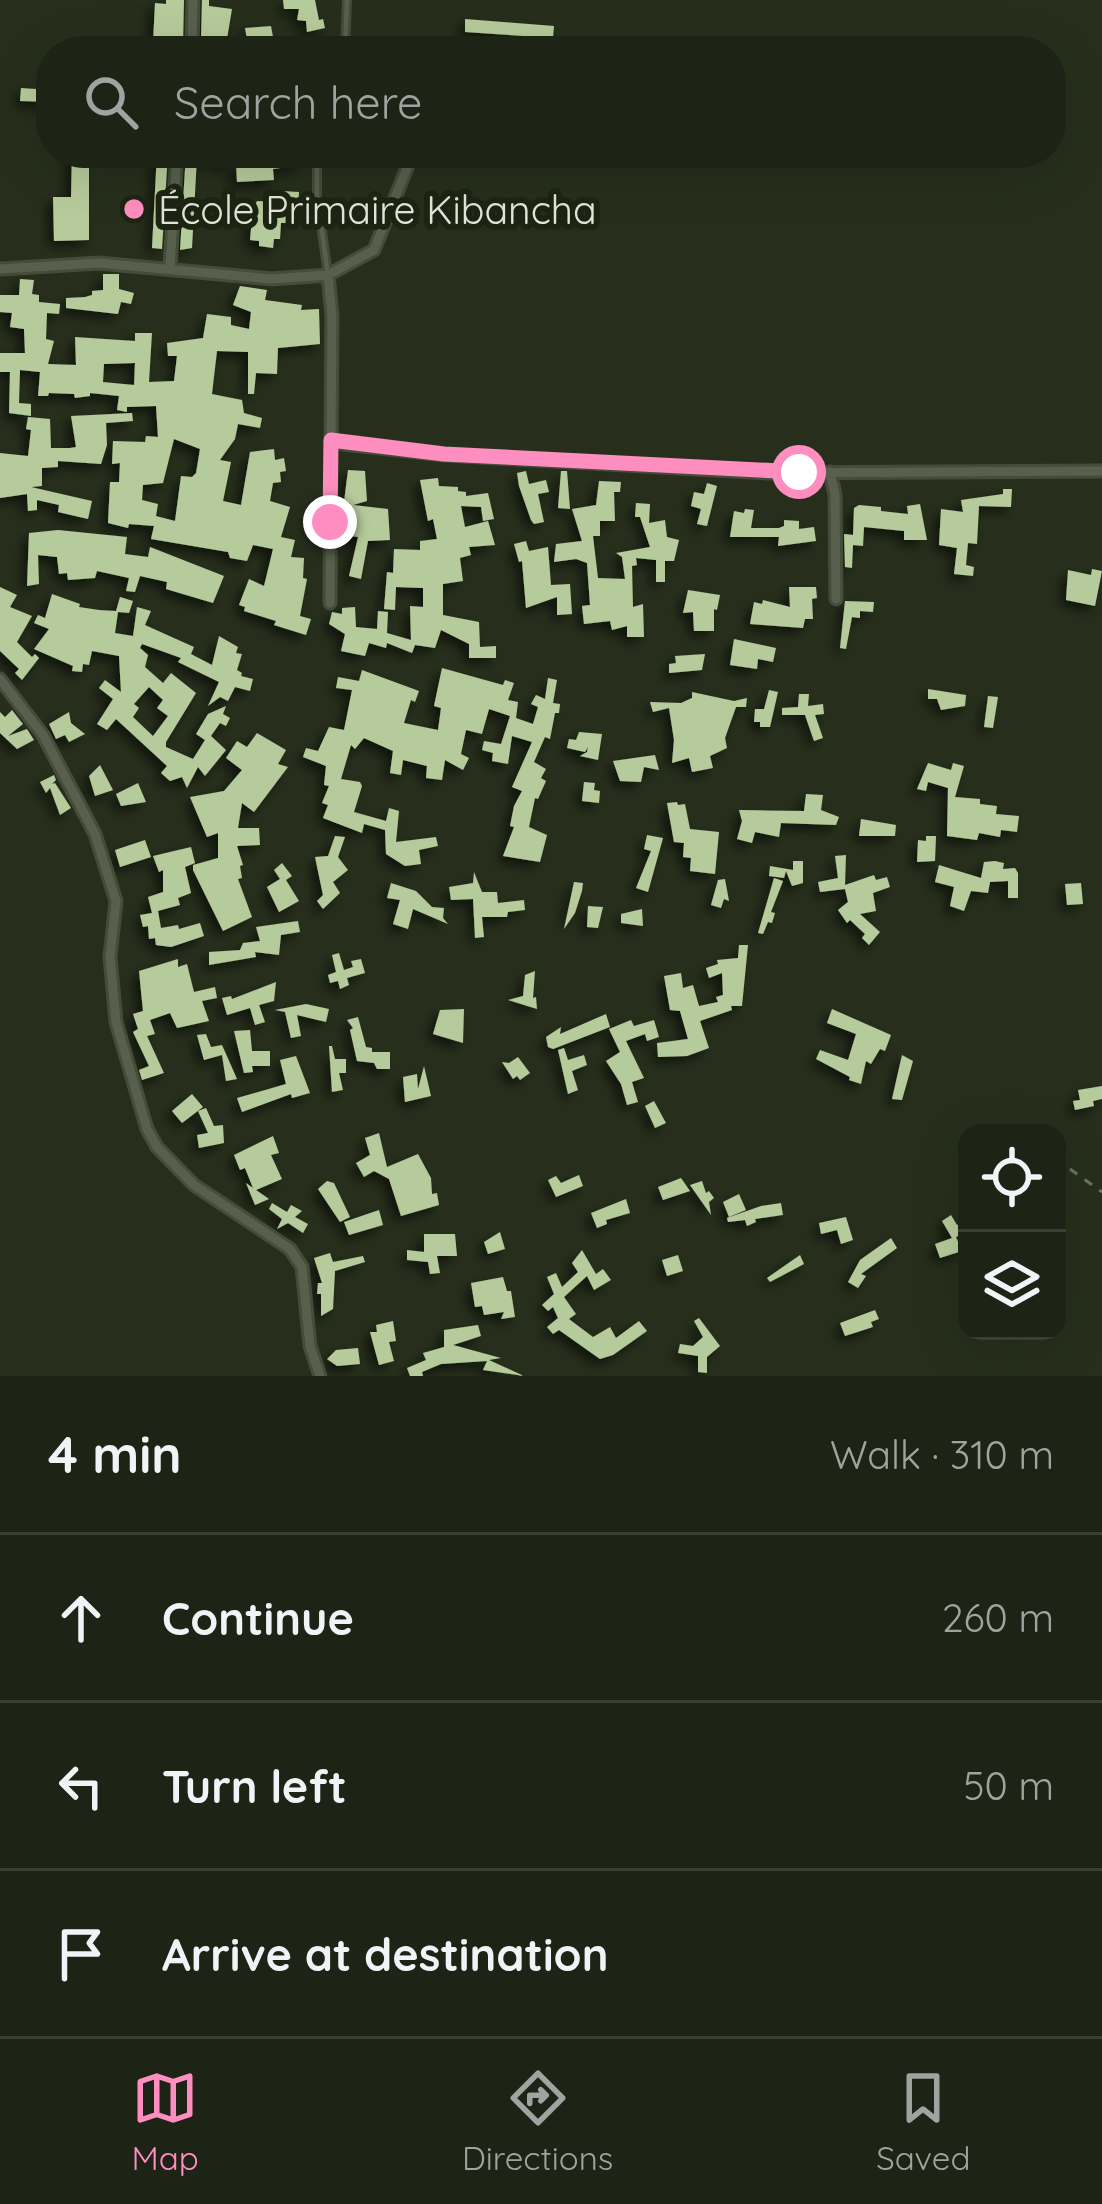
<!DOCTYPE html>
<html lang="en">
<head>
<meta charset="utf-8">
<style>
  :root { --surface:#1d2315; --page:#252b1e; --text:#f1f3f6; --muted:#a0a4a0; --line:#3b4034; --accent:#fd8ebf }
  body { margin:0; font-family:Quicksand,sans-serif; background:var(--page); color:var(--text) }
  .controls { position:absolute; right:36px; bottom:36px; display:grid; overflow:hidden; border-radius:24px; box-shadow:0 12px 48px #0002 }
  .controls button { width:108px; height:108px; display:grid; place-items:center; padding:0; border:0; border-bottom:3px solid var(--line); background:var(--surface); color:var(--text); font:60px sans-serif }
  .stop { position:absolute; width:36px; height:36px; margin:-27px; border:9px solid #fd8ebf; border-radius:50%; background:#fff }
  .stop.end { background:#fd8ebf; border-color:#fff; box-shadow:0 3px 12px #0008 }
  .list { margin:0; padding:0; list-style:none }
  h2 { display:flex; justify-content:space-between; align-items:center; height:156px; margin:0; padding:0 48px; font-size:51px }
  h2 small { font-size:39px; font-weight:400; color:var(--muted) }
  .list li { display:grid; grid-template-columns:78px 1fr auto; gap:36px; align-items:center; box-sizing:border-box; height:168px; padding:0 48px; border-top:3px solid var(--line) }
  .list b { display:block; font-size:45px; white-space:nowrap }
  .list em { font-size:39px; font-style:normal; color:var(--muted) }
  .icon { flex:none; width:66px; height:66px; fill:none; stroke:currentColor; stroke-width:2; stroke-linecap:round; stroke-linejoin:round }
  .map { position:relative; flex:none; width:1102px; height:1376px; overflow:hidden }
  .search { position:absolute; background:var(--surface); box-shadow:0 12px 48px #0002; left:36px; right:36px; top:36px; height:132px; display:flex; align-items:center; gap:30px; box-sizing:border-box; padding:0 42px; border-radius:48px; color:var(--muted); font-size:45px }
  .sheet { height:660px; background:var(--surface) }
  nav { display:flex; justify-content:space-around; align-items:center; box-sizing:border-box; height:168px; border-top:3px solid var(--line); background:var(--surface); font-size:33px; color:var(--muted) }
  nav a { display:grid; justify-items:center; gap:6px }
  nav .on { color:var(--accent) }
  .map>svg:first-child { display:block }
</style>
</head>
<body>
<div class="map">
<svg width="1102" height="1376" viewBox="0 0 1102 1376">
  <defs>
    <filter id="shadow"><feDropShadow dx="-5.5" dy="5.5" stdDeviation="6" flood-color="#0009"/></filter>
  </defs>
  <rect width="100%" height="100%" fill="#272f1c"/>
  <!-- building -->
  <path fill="#b6cb9b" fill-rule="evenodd" filter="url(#shadow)" d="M166 0H184L183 46 153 43 155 3 166 4Z
    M202 0H209V6L232 9 226 45 201 39Z
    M283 0H315L319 20 323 19 325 28 307 32 306 21 297 20 299 9H284Z
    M465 19 554 26 553 38 465 32Z
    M271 26 275 48 249 51 245 28Z
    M21 88 51 90V102L20 101Z
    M72 153H89V240L54 241 53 197H71Z
    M157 153H168L162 249 152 248Z
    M186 153H233L230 165 197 157 192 248 180 250Z
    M256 153H281V158L301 156 302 165 273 169 274 180 237 182 236 164 252 165Z
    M282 191 299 192 298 210 291 209 290 223H281L280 239H274L273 248 259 246V241L250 240 252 218 257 219 254 207 257 201 281 202Z
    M103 274H119V289L134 293 131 304 121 302 118 314 66 308V298L85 297 92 295V291L103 290Z
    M20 279 34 280 32 294 39 295V302L60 304 59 314 47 313 46 339 54 341 48 364 76 365 75 337 135 341V333H152L149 382 174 381 177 356H168L167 343 203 338 207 314 231 317V325L249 329 251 312 233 305 240 286 267 290 265 300 302 305 301 310 319 309 320 344 278 348 277 374 256 373 254 394H248V352L217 351 212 394 242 400 244 413 262 418 260 428 238 424 235 439 220 460 231 462 223 501 241 505 250 452 274 449 275 460 284 458 286 471 280 472 281 482 273 483 270 501 290 507 281 537 295 540 291 557 304 558 303 578 307 579 300 616 311 619 306 635 274 625 276 621 244 611 245 607 239 605 249 579 264 586 273 549 253 545 247 561 230 558 228 552 151 539 154 526 129 524 128 528 108 523 110 482H119L120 463 112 464 113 441 145 442 146 436 158 437 156 406 127 407V412L117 410 119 396 90 393V396L75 398 74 394 49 393 48 396H38L40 372 20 370 19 403 31 404V416L9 413 10 372H0V353H25L24 329 10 327 12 313 0 312V295H19ZM135 363 134 385 103 382 104 364ZM174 439 200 449 196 473 192 477 181 476 175 521 156 516 158 504 142 500 143 485 163 483Z
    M132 413 133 421 106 423 107 445 101 464 58 461V467L42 468V486L31 487 92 501 88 519 58 512 59 505 37 500V510L28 511 27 494 0 498V453L28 456 31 430 26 429 28 417 50 419 51 448H70L76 447 71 416Z
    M348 470 365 471 367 501 353 505 388 509 390 540 368 541 361 579 349 576 358 537 350 536 351 531 347 530 350 503 344 502Z
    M526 471 529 484 546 480 549 492 538 494 544 522 534 524 531 520 519 486 517 473Z
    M561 471H567L570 509 558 508Z
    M438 478 439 486 458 487V491L466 492V496L488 493 494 519 483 521 481 507 461 506 465 527 488 521 495 545 469 547 471 555 460 558 463 581 443 584V615L479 622 480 647 496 646V658H469V644L441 630 435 648 415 645 412 653 387 643 386 648 369 643 365 656 341 651 345 634 329 624 332 612 342 614V608L355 607 356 627 377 629 378 611 388 612 387 633 411 640 410 606 423 607V588L396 587 395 610 384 609 387 572 393 573 394 549 420 550V541L437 539 433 519 428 521 420 480Z
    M599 481 621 482 620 492H614L615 521H600V536H593L598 578 625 579 622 557 616 553 650 547 640 517H635L636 503 650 504 649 523 665 520 667 537 679 540 674 561H665V582H656V560L636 558 637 565 632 566 633 607 643 604 644 637H627V626L612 630 610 621 584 624 582 606 590 605 587 563 576 559 554 562 556 544 582 541 572 509 596 505Z
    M707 483 717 486 707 526 697 524 701 509 691 506 694 492 704 494Z
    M1003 489H1012L1011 507 979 506 977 544 968 543 966 565 974 567 973 576 954 574 957 548 939 545 941 509 963 512 961 500 1003 494Z
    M920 504 927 540H904V531L864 527 863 546 853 545 852 568 845 567 844 534 853 535 854 508 859 505 881 507V511L908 514 907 506Z
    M745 509 754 510 751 528H779L784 526V520L799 521V529L814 527 816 541 778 546 779 537H730L734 511 744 513Z
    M58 530 127 537 125 554 148 557 150 547 224 576 213 603 166 589 167 582 140 576 135 592 126 591 129 578 97 571 95 578 68 580 67 573 59 574 57 557 38 555 39 584 27 586 29 533Z
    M526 541 529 551 548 547 551 585 570 584 572 614 557 615V597L526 608 522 561 519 562 514 544Z
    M1092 569 1102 571 1095 606 1066 600 1068 570 1091 575Z
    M0 587 17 595 10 607 32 616 17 642 32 657 35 654 39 658 22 680 15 673 19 669 0 651Z
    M789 587H816L817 598 812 599 813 619H805L803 628 750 624 754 602 762 604 763 600 790 607Z
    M688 590 720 595 717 610 714 609V631H694L693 612 683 613Z
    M52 594 80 604 79 607 99 610 116 611 120 597 133 601 129 613 118 612 115 633 133 636 137 607 151 611 145 625 194 647 191 654 212 665 219 636 238 647 236 653 242 654 237 670 242 673 241 676 253 679 250 691 235 687 228 701 220 697 208 706 219 682 178 662 181 658 142 644 140 648 148 655 145 667 163 683 171 673 196 693 166 742V747L193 759 205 740 196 734 208 714 226 706 223 714 230 718 226 726 220 723 211 736 226 750 205 776 198 767 187 788 182 777 170 781 161 773 167 766 116 719 107 730 97 724 113 699 99 688 105 680 121 692 119 656 92 651 89 665 83 664 82 672 72 671 73 666 34 649 49 629 34 623 38 615 45 618ZM149 687 163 700 157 708 168 716 153 736 133 717 139 708 134 704Z
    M845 601 874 602 873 612 860 611V618L852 617 846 649 840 648Z
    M734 639 776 648 773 662 758 659 757 669 730 665Z
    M705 654 702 670 669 673V664L676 663 675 656Z
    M442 668 503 685 505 680 514 683 508 700 518 702 516 718 533 724 538 707 531 704 536 695 545 699 548 678 557 680 553 703 560 704 559 713H555L550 739 545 737 534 762 546 769 541 778 546 781 538 799 535 798 529 827 547 835 540 862 503 856 514 827 510 826 514 806 522 791 512 787 532 742 512 736 508 764 492 761 493 753 482 750 484 741 501 744 510 716 489 709 482 734 466 730 461 754 469 758 463 770 445 760 442 780 426 778 427 766 403 760 401 775 390 773 393 751 364 738 355 749 351 745 341 779 360 782 362 786 354 812 386 821 389 808 399 811 396 842 436 837 438 846 419 850 421 864 405 866 386 854 385 830 364 824 362 833 323 818 328 805 322 803 329 786 324 785 326 766 303 757 306 748 318 751 329 727 344 730 352 690 336 688 338 677 359 681 362 670 419 691 415 702 411 700 404 723 438 730 441 708 434 706Z
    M928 689 966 695 965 706 941 710 937 699H928Z
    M769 690 778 692 770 727H760V722H754L755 709H764Z
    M692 692 734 701 747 698 746 707H736L725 738 727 748 710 756 713 768 692 772 689 758 672 763 674 740 669 708 653 712 650 702 681 703 692 698Z
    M799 694H809L808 706 823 704 824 714 815 715 823 738 814 741 805 715H782V708L798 707Z
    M988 696 998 697 993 728 984 727Z
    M12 710 23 724 8 736 27 729 34 740 17 749 0 733V712L5 717Z
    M69 712 71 723 85 734 69 742 65 735 56 739 49 724Z
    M579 732 602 734 598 760 580 756 587 752 588 747 585 752 567 748 569 739 576 740Z
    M257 733 286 750 278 764 288 767 254 812 242 803 238 828H259L260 845 237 846 243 865 240 866 242 878 238 879 252 917 223 931 193 870V865L218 858V833L207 837 190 797 224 791 242 770 226 758 237 741 247 747Z
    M655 755 659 770 644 767 641 782 620 781 613 761Z
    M928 763 951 770 953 763 964 766 955 797 980 799V804L997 806 996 814 1019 816 1017 832 1001 830 1000 837 979 833 977 840 947 836 948 788 928 782 926 791 917 789Z
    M100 765 113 790 95 796 89 776Z
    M54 775 56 780 52 784 55 783 71 808 60 815 50 788 46 793 40 782Z
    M584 782 595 783 594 790 600 791 599 803 582 801Z
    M138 783 146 802 121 806 116 794Z
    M806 794 823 795 821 810 839 817 836 825 781 823 779 837 755 832 752 843 737 839 742 821 739 810 804 811Z
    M677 802 678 805 685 804 690 829 719 832 715 874 690 871 691 858 683 857 684 843 674 842 667 803Z
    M861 819 896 825 895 836H859Z
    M647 835 663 838 648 892 636 888 651 851 644 849Z
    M335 836 345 837 338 857 348 870 333 882 340 893 323 909 317 901 323 895 315 857 328 856Z
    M926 836H936L935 861 917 862 918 840 926 841Z
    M145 840 151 857 120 867 115 850Z
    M191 847 195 863 185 867 191 893 178 898 180 905 154 912 158 911 161 928 178 925 179 929 200 923 204 936 171 947 156 945 155 938 149 939 148 926 143 927 140 915 152 913 148 897 163 892V870L159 872 153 856Z
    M846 855 845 885 874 875 876 880 887 877 890 887 873 893 876 911 860 914 880 932 869 945 862 938 865 934 850 920 847 923 838 910 848 902 845 889 820 892 818 882 838 878 835 856Z
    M793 861H803V883L792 886 786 871 784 878 769 876 770 866 793 870Z
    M995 861 1004 863 1003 869 1015 868 1018 873V898H1008V881L990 882 988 893 971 891 964 911 950 906 954 887 935 882 939 865 981 878 984 862Z
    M282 863 292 876 286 880 299 901 279 912 267 887 280 879 274 870Z
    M474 872 482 892H497L498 903 524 900 525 910 508 912 507 917H482L484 937 475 938 473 899 451 900 449 887 473 883Z
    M774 878 783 881 771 912 775 913 772 923 768 922 763 934 758 933Z
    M725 879 729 901 724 899 721 908 711 905 718 880Z
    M574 882 583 883 582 891 575 913 564 929Z
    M391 883 416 891 432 907 444 908 443 918 448 924 413 909 408 929 393 924 400 900 387 898Z
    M1081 883 1083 904 1067 905 1065 884Z
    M588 906 603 907 598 928 587 927Z
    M642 909 643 926 621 923V914Z
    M298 921 300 932 281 935 279 955 255 952 256 957 209 965V952L240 950 243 943 260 941 256 927Z
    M739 945H748L742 1006H731L732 1010 700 1021 709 1048 687 1056 658 1057 657 1043 688 1039 680 1011 670 1010 664 976 681 973 683 988 693 985 699 1006 718 1002 716 997 723 995 722 973 709 978 706 968 718 964 717 960 738 958Z
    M339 953 344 970 353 967 351 961 361 959 365 973 347 978 349 985 340 989 338 981 330 983 328 975 336 972 332 955Z
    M178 959V967L187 964 194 992 215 987 217 998 202 1001 209 1021 177 1028 170 1013 150 1020 155 1034 147 1036 164 1073 142 1080 139 1070 149 1066 133 1032 138 1029 133 1014 143 1011 139 971Z
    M535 971 533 998 536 997 537 1009 508 1000 523 996 525 975Z
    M276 982 274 1001 259 1005 265 1022 255 1025 250 1008 227 1015 222 998 231 996 232 999Z
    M306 1004 329 1009 326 1022 297 1015 301 1036 291 1038 285 1012 275 1010Z
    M464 1009 463 1043 433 1034 440 1010Z
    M832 1009 891 1035 885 1051 880 1049 871 1064 866 1061 861 1084 849 1080 850 1077 816 1059 820 1050 848 1060 856 1034 827 1023Z
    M606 1014 610 1027 553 1049 548 1047 546 1037 561 1027 560 1034Z
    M358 1017 366 1047 372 1048V1052H390V1069H377L374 1063 357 1061 350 1030 353 1028 347 1020Z
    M631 1020 634 1026 654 1020 659 1037 647 1041 645 1034 626 1041 644 1078 632 1082 638 1102 627 1105 621 1084 606 1061 620 1052 609 1029Z
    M250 1030 252 1051H270V1066H252L253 1072 244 1073 234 1031Z
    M206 1034 211 1047 222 1045 237 1079 226 1081 222 1055 204 1060 197 1035Z
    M329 1046H332L335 1059H346V1073H339L343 1090 332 1092Z
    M564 1048 568 1060 584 1055 587 1065 572 1071 578 1090 568 1094 558 1050Z
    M902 1055 913 1061 902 1100 892 1099Z
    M296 1056 310 1093 292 1098 291 1094 242 1112 237 1098 286 1084 280 1060Z
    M518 1057 530 1073 520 1080 517 1076 513 1079 502 1062 509 1063Z
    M424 1066 431 1096 405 1102 403 1077 417 1074 418 1089Z
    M1102 1086V1099L1093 1101 1094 1106 1075 1110 1073 1101 1080 1100 1078 1090Z
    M192 1094 203 1107 182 1123 172 1111Z
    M654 1101 666 1123 655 1128 645 1106Z
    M206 1108 214 1126 223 1125 224 1143 199 1148 197 1135 208 1133 198 1111Z
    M379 1133 387 1167 418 1154 431 1178 432 1194 437 1193 439 1205 401 1216 389 1179 374 1171 364 1177 356 1163 370 1155 365 1138Z
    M273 1136 279 1153 271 1155 282 1179 256 1190 269 1199 255 1205 246 1183 253 1188 245 1168 240 1170 234 1155Z
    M579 1175 583 1186 556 1197 548 1180 556 1176 561 1183Z
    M681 1178 690 1191 663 1200 658 1187Z
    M327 1181 334 1183 350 1217 340 1222 318 1189Z
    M702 1181 706 1193 709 1191 714 1198 709 1202 711 1215 690 1185Z
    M739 1194 746 1210 729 1217 723 1202Z
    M626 1199 630 1213 606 1220 607 1224 597 1228 591 1213Z
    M272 1203 287 1212 291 1205 302 1211 295 1217 308 1224 303 1233 288 1223 277 1229 282 1219 269 1209Z
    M781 1203 783 1215 755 1219 756 1222 747 1226 745 1220 728 1222 727 1218 761 1206Z
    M379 1210 383 1225 349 1235 344 1222Z
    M951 1215 957 1225 967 1221V1232L956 1237 962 1251 940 1258 935 1244 952 1238 942 1221Z
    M846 1217 853 1240 841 1244 837 1230 821 1234 819 1223Z
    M500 1232 505 1249 488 1254 484 1242Z
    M424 1234H455L457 1256H437L440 1273 430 1274 428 1262 407 1260V1250L424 1252Z
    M891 1238 897 1248 861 1274 866 1276 858 1288 848 1282 860 1260Z
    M582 1250 596 1274 603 1269 611 1280 594 1290 587 1276 564 1297 576 1314 569 1319 593 1337 610 1327 616 1338 639 1321 647 1331 613 1355 600 1359 559 1330 553 1334 547 1327 558 1318 553 1307 548 1311 542 1305 554 1294 547 1277 556 1273 562 1287 578 1272 572 1263Z
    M330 1253 333 1262 363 1256 365 1262 335 1271 333 1309 321 1316V1294H317L318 1283H322L314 1258Z
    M678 1255 683 1271 667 1276 662 1260Z
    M800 1255 804 1264 770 1282 767 1278Z
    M503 1277 507 1291H511L515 1317 501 1319 504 1312 484 1315 482 1306 475 1307 471 1283Z
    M875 1310 879 1319 871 1322 873 1327 845 1336 840 1323Z
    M699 1318 720 1346 707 1357V1373L698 1372V1356L678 1353 680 1344 693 1346 703 1337 694 1321Z
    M393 1321 396 1341 389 1342 394 1361 379 1365 370 1332H377L376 1325Z
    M478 1325 481 1336 453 1345 501 1358 489 1360 524 1376 483 1370 487 1361 441 1364 422 1372 423 1376H410L407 1368 426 1360 423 1353 444 1347V1330Z
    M358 1348 360 1364 337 1366 327 1359 336 1350Z"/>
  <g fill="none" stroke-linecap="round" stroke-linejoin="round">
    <!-- service casing -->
    <g stroke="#454c3a" stroke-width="10">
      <path id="service" d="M345 51 347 0
        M317 153V195L328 275"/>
    </g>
    <!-- minor casing -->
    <g stroke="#454c3a" stroke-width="15">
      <path id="minor" d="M192 51 193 0
        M539 51 545 47
        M170 267 177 153
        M0 269 99 263 272 279 328 275 332 316 331 440 343 444 444 455 767 473 1102 471
        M328 275 374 250 413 153
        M830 472 835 495 836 599
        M330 603 331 440
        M0 679 43 735 95 834 116 901 110 957 116 1022 147 1129 157 1147 194 1185 290 1249 302 1267 310 1346 320 1376"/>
    </g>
    <!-- path -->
    <path stroke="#6c7362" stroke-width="3" stroke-dasharray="9 9" stroke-linecap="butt" d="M1070 1169 1102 1192"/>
    <!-- service -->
    <use href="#service" stroke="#58604d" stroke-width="4.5"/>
    <!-- minor -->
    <use href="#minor" stroke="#58604d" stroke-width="9"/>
  </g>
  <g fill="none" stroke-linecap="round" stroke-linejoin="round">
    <!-- route -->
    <path stroke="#fd8ebf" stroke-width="15" d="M330 522 331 440 444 454 799 472"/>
  </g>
  <!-- markers -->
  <circle fill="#fd8ebf" stroke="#1d2512" stroke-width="4.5" cx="134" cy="209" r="12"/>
  <g text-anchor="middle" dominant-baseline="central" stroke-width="12" stroke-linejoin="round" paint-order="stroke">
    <!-- poi labels -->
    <g font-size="39" fill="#e0e6d9" stroke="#1d2512" text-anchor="start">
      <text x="158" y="209">École Primaire Kibancha</text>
    </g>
  </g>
</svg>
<div class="controls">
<button><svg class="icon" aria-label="locate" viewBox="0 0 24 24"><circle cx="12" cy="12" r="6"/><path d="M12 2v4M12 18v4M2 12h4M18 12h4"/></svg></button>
<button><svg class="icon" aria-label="layers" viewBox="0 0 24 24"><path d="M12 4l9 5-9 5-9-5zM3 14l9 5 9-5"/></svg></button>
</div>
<div class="stop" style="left:799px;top:472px"></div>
<div class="stop end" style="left:330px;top:522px"></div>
<div class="search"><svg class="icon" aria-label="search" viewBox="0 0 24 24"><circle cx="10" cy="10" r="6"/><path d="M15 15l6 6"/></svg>Search here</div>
</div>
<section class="sheet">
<h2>4 min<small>Walk · 310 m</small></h2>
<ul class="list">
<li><svg class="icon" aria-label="ahead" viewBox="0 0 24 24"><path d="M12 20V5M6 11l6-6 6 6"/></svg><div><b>Continue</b></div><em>260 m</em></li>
<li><svg class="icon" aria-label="left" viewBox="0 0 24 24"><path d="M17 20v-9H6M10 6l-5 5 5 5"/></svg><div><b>Turn left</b></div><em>50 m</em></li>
<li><svg class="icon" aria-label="arrive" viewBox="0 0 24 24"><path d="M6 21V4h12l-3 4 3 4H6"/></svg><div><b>Arrive at destination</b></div></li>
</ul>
</section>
<nav>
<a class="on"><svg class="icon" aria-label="map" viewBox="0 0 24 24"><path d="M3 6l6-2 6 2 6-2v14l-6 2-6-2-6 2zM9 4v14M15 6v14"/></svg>Map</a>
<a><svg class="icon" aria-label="directions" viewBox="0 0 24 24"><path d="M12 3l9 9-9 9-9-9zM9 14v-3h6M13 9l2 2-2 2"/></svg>Directions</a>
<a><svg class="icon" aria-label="saved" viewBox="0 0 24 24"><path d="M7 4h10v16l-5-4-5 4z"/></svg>Saved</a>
</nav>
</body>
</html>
